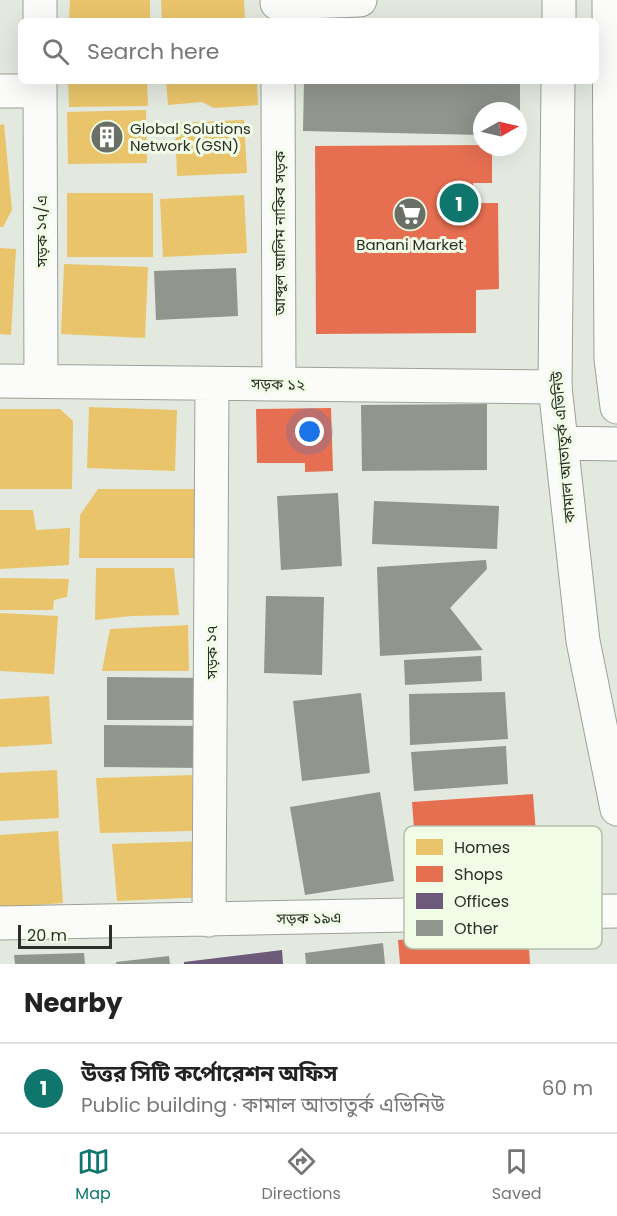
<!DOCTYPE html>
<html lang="en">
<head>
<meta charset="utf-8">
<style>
  :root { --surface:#fff; --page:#f2f2f2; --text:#222; --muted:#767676; --line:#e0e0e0; --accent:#0f766e }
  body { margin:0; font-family:Poppins,"Noto Sans Bengali",sans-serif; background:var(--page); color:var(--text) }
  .compass { position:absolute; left:473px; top:102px; width:54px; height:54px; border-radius:50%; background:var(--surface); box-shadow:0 6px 24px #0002; rotate:82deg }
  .scale { position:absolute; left:18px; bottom:15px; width:94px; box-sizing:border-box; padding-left:6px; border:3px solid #2a2f27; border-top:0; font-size:16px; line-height:21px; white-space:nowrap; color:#2a2f27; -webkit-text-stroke:4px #f0fce6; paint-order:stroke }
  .you { position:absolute; left:310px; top:432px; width:21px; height:21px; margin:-15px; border:4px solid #fff; border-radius:50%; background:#1a73e8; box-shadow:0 0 0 9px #1a73e833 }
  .badge { display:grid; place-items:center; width:39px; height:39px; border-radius:50%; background:var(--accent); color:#fff; font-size:20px; font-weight:700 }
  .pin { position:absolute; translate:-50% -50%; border:3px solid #fff; box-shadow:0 2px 6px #0006 }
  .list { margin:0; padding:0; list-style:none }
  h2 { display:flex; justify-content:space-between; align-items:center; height:78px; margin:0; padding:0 24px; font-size:26px }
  h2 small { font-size:20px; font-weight:400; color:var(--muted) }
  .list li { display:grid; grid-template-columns:39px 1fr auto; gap:18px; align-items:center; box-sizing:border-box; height:90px; padding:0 24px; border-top:2px solid var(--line) }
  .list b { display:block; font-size:22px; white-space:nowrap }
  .list p { margin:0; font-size:20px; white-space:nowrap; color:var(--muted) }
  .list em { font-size:20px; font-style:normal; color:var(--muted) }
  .icon { flex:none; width:33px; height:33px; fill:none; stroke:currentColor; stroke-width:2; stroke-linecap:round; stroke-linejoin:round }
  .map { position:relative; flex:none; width:617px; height:964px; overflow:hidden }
  .search { position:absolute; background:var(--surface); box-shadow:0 6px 24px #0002; left:18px; right:18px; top:18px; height:66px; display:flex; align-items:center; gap:15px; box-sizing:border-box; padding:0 21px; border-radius:9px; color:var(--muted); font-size:22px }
  .sheet { height:168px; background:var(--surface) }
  nav { display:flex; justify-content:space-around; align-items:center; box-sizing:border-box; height:84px; border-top:2px solid var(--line); background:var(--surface); font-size:16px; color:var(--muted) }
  nav a { display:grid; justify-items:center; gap:3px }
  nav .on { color:var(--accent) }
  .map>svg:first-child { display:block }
</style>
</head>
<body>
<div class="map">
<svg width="617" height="964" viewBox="0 0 617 964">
  <rect width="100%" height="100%" fill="#e3e9de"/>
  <!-- homes -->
  <path fill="#e9c46a" d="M70 0H150V21H69Z
    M161 0H244L245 21H162Z
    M68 81H147L148 106 69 107Z
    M166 81H257L258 105 214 108 202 102 168 105Z
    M146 110 147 163 68 164 67 112Z
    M244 120 247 173 177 176 175 123Z
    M4 124 12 210 3 227H0V125Z
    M67 193H153V257H67Z
    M244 195 247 253 163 257 160 199Z
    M0 248 16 249 11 335 0 334Z
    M64 264 148 267 145 338 61 334Z
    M89 407 177 410 175 471 87 468Z
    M0 409H60L73 421 72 489H0Z
    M98 489H195V558H79L80 515Z
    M0 510H33L36 530 70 528 69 565 0 569Z
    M96 568H174L179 615 132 616 95 620Z
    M0 578 69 579 67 597 54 600 53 610H0Z
    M0 613 58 616 54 674 0 671Z
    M188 625 189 671H102L110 629Z
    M49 696 52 744 0 747V699Z
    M57 770 59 818 0 821V773Z
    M192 775V831L100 833 96 778Z
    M58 831 63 903 0 908V835Z
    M206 841 208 897 117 901 112 844Z"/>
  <!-- shops -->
  <path fill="#e76f51" d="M482 145V147H492V183H473V203H498L499 289 476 290V333L316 334 315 146Z
    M331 408 333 471 305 472V463H257L256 409Z
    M533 794 538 860 417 869 412 802Z
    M528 931 530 964H400L398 940Z"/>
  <!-- offices -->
  <path fill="#6d597a" d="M282 950 283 964H184V962Z"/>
  <!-- building -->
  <path fill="#90958d" d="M305 18 334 19V21H305Z
    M304 81H520V111H482V135L303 131Z
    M236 268 238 316 156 320 154 271Z
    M487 404V470L362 471 361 405Z
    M338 493 342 566 281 570 277 496Z
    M374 501 499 506 497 549 372 544Z
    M486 560 487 569 450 608 483 650 380 656 377 567Z
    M266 596 324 597 322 675 264 673Z
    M481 656 482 681 405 685 404 660Z
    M107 677 204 678V720H107Z
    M505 692 508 739 410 745 409 694Z
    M361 693 370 773 302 781 293 701Z
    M104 725 201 726V768L104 767Z
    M506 746 508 784 414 791 411 752Z
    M380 792 394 881 305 895 290 807Z
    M383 943 385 964H306L305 953Z
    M84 953 85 964H15L14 955Z
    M169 956 170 964H116V962Z"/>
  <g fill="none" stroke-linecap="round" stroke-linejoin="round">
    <!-- minor casing -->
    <g stroke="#9da199" stroke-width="35">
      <path id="minor" d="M277 3 360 0
        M40 21V0
        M40 81 41 381
        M278 81 279 384
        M0 91H40
        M0 381 555 387
        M209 920 212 384
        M0 923 617 911"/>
    </g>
    <!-- major casing -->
    <g stroke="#9da199" stroke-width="35">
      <path id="major" d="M609 0 611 359 617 407
        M559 21V0
        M558 81 555 387 583 641 617 809
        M561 443 617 444"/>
    </g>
    <!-- minor -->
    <use href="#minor" stroke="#fbfcfa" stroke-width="33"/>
    <!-- major -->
    <use href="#major" stroke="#fbfcfa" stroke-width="33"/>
  </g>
  <!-- icons -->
  <defs>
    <g id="building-disc" transform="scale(1.725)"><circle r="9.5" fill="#6b7067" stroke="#f0fce6"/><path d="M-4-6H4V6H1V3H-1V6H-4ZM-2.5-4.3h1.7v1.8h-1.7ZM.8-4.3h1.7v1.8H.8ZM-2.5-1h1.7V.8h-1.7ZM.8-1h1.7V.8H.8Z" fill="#fff"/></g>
    <g id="supermarket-disc" transform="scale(1.725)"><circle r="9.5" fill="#6b7067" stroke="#f0fce6"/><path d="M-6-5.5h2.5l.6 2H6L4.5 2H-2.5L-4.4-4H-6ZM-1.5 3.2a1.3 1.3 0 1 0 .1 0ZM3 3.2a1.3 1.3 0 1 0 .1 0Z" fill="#fff"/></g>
  </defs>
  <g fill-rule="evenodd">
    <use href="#building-disc" x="107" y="137"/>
    <use href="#supermarket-disc" x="410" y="214"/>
  </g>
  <g text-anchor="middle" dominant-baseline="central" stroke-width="6" stroke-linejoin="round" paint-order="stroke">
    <!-- poi labels -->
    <g font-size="15" fill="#2a2f27" stroke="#f0fce6" text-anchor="start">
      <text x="130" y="128">Global Solutions<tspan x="130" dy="17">Network (GSN)</tspan></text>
      <text x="410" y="244" text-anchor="middle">Banani Market</text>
    </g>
    <!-- street labels -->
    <g font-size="15" fill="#2a2f27" stroke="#f0fce6">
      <text transform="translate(41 231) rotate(-90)">সড়ক ১৭/এ</text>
      <text transform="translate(279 233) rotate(-90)">আব্দুল আলিম নাকিব সড়ক</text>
      <text transform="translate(278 384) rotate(1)">সড়ক ১২</text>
      <text transform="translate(563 447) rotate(-95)">কামাল আতাতুর্ক এভিনিউ</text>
      <text transform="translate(211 652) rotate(-90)">সড়ক ১৭</text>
      <text transform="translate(309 918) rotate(-1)">সড়ক ১৯এ</text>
    </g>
  </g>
  <!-- legend -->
  <rect x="404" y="826" width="198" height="123" rx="9" fill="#f0fce6" stroke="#b5bead" stroke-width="1.5"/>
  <rect x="416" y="839" width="27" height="16" fill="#e9c46a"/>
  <rect x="416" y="866" width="27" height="16" fill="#e76f51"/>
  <rect x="416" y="893" width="27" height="16" fill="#6d597a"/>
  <rect x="416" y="920" width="27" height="16" fill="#90958d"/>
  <g font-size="16" fill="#2a2f27">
    <text x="454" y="853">Homes</text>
    <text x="454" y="880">Shops</text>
    <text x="454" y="907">Offices</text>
    <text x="454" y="934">Other</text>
  </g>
</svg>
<svg class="compass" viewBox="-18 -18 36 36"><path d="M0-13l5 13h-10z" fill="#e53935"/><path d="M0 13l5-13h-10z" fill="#767676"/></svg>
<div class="scale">20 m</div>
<div class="you"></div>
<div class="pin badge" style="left:459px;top:203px">1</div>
<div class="search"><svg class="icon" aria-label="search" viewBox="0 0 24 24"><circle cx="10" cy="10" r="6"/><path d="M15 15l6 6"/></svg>Search here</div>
</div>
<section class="sheet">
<h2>Nearby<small></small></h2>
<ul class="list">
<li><span class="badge">1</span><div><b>উত্তর সিটি কর্পোরেশন অফিস</b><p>Public building · কামাল আতাতুর্ক এভিনিউ</p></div><em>60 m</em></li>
</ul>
</section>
<nav>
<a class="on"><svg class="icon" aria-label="map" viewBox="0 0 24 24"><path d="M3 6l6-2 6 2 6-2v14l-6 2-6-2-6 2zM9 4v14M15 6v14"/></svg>Map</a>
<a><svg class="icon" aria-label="directions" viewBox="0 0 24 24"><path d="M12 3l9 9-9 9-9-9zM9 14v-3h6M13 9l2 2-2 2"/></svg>Directions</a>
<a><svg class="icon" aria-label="saved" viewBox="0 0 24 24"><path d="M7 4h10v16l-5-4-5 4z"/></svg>Saved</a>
</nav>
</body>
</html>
